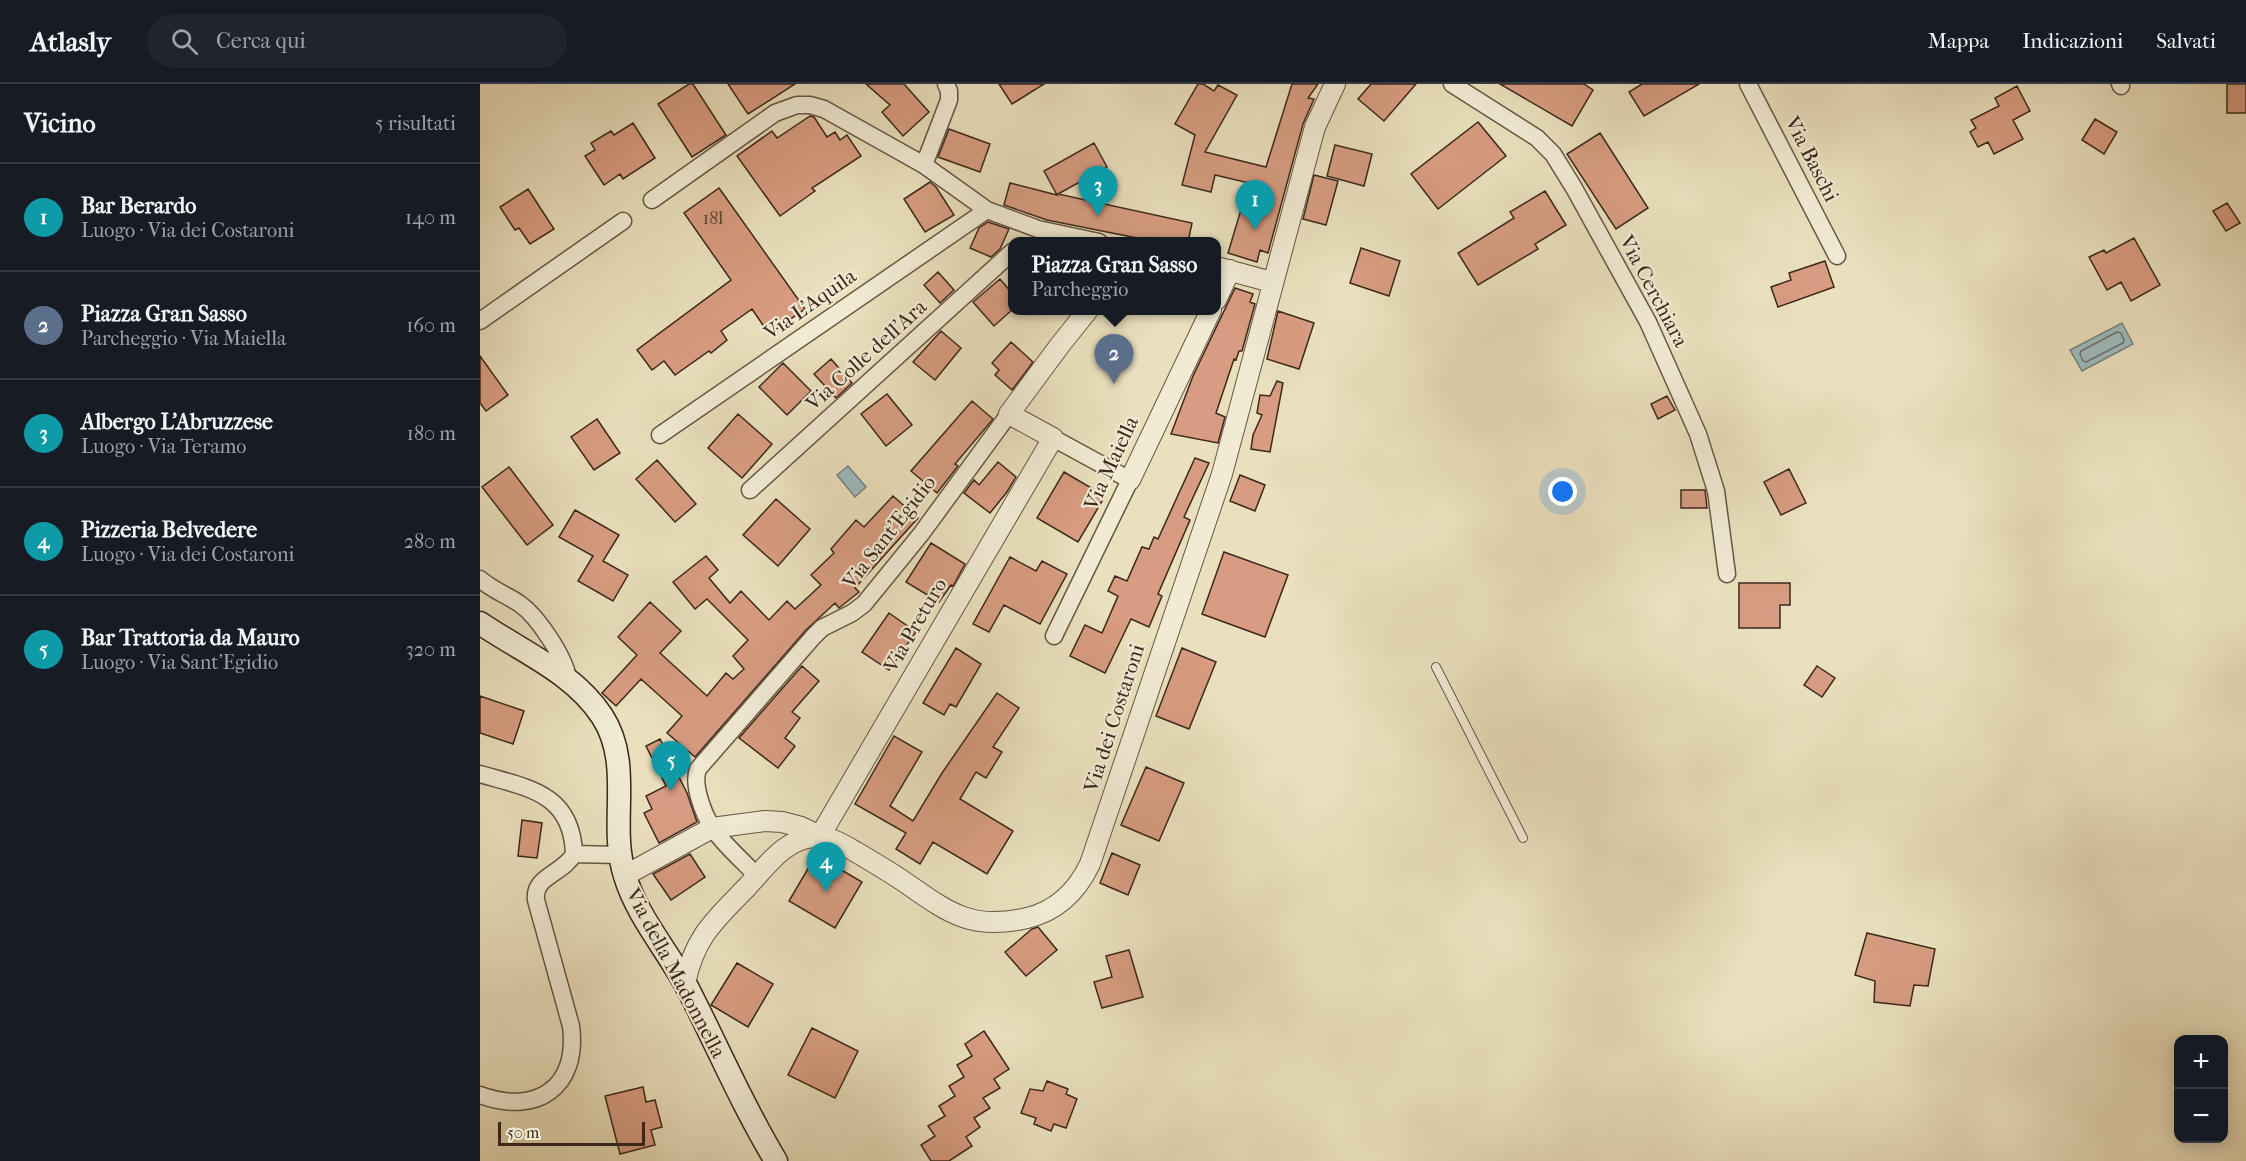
<!DOCTYPE html>
<html lang="it">
<head>
<meta charset="utf-8">
<style>
  :root { --surface:#171b24; --page:#20242c; --text:#f1f3f6; --muted:#9ea1a6; --line:#363941; --accent:#c59692 }
  body { margin:0; font-family:"IM FELL French Canon",serif; background:var(--page); color:var(--text) }
  .controls { position:absolute; right:18px; bottom:18px; display:grid; overflow:hidden; border-radius:12px; box-shadow:0 3px 15px #0003 }
  .controls button { width:54px; height:54px; display:grid; place-items:center; padding:0; border:0; border-bottom:2px solid var(--line); background:var(--surface); color:var(--text); font:30px sans-serif }
  .scale { position:absolute; left:18px; bottom:15px; width:147px; box-sizing:border-box; padding-left:6px; border:3px solid #3c281b; border-top:0; font-size:16px; line-height:21px; white-space:nowrap; color:#3c281b; -webkit-text-stroke:4px #f1ebd4; paint-order:stroke }
  .you { position:absolute; left:1083px; top:408px; width:21px; height:21px; margin:-15px; border:4px solid #fff; border-radius:50%; background:#1a73e8; box-shadow:0 0 0 9px #1a73e833 }
  .badge { display:grid; place-items:center; width:39px; height:39px; border-radius:50%; background:var(--accent); color:#fff; font-size:20px; font-weight:700 }
  .pin { position:absolute; translate:-50% -50px; filter:drop-shadow(0 2px 3px #0008) }
  .pin::after { content:''; position:absolute; top:32px; width:21px; height:18px; background:inherit; clip-path:polygon(0 0,100% 0,50% 100%) }
  .popup { position:absolute; left:528px; top:153px; width:213px; height:78px; box-sizing:border-box; display:grid; place-content:center; border-radius:12px; background:var(--surface); filter:drop-shadow(0 2px 4px #0005); font-size:20px; white-space:nowrap; color:var(--muted) }
  .popup b { font-size:22px; color:var(--text) }
  .popup::after { content:''; position:absolute; left:50%; top:100%; margin-left:-12px; border:12px solid transparent; border-top-color:var(--surface) }
  .list { margin:0; padding:0; list-style:none }
  h2 { display:flex; justify-content:space-between; align-items:center; height:78px; margin:0; padding:0 24px; font-size:26px }
  h2 small { font-size:20px; font-weight:400; color:var(--muted) }
  .list li { display:grid; grid-template-columns:39px 1fr auto; gap:18px; align-items:center; box-sizing:border-box; height:108px; padding:0 24px; border-top:2px solid var(--line) }
  .list b { display:block; font-size:22px; white-space:nowrap }
  .list p { margin:0; font-size:20px; white-space:nowrap; color:var(--muted) }
  .list em { font-size:20px; font-style:normal; color:var(--muted) }
  .icon { flex:none; width:33px; height:33px; fill:none; stroke:currentColor; stroke-width:2; stroke-linecap:round; stroke-linejoin:round }
  .map { position:relative; flex:none; width:1766px; height:1077px; overflow:hidden }
  header { display:flex; align-items:center; gap:36px; box-sizing:border-box; height:84px; padding:0 30px; background:var(--surface); border-bottom:2px solid var(--line) }
  header strong { font-size:28px }
  nav { display:flex; gap:33px; margin-inline-start:auto; font-size:21px }
  .search { width:420px; height:54px; background:var(--page); display:flex; align-items:center; gap:15px; box-sizing:border-box; padding:0 21px; border-radius:33px; color:var(--muted); font-size:22px }
  main { display:flex }
  aside { flex:1; background:var(--surface) }
  .map>svg:first-child { display:block }
</style>
</head>
<body>
<header>
<strong>Atlasly</strong>
<div class="search"><svg class="icon" aria-label="search" viewBox="0 0 24 24"><circle cx="10" cy="10" r="6"/><path d="M15 15l6 6"/></svg>Cerca qui</div>
<nav><a>Mappa</a><a>Indicazioni</a><a>Salvati</a></nav>
</header>
<main>
<aside>
<h2>Vicino<small>5 risultati</small></h2>
<ul class="list">
<li><span class="badge" style="background:#0f9aa8">1</span><div><b>Bar Berardo</b><p>Luogo · Via dei Costaroni</p></div><em>140 m</em></li>
<li><span class="badge" style="background:#5c6f8a">2</span><div><b>Piazza Gran Sasso</b><p>Parcheggio · Via Maiella</p></div><em>160 m</em></li>
<li><span class="badge" style="background:#0f9aa8">3</span><div><b>Albergo L'Abruzzese</b><p>Luogo · Via Teramo</p></div><em>180 m</em></li>
<li><span class="badge" style="background:#0f9aa8">4</span><div><b>Pizzeria Belvedere</b><p>Luogo · Via dei Costaroni</p></div><em>280 m</em></li>
<li><span class="badge" style="background:#0f9aa8">5</span><div><b>Bar Trattoria da Mauro</b><p>Luogo · Via Sant'Egidio</p></div><em>320 m</em></li>
</ul>
</aside>
<div class="map">
<svg width="1766" height="1077" viewBox="0 0 1766 1077">
  <rect width="100%" height="100%" fill="#eae0bd"/>
  <filter id="stains"><feTurbulence type="fractalNoise" baseFrequency=".00333" numOctaves="4"/><feColorMatrix values="0 0 0 0 .2 0 0 0 0 .09 0 0 0 0 .02 0 0 0 .5 -.17"/></filter>
  <radialGradient id="worn" r=".72"><stop offset=".6" stop-color="#630" stop-opacity="0"/><stop offset="1" stop-color="#630" stop-opacity=".3"/></radialGradient>
  <!-- water -->
  <path fill="#9ebabd" stroke="#77807c" stroke-width="1.5" d="M1642 239 1653 260 1602 287 1590 266Z
    M368 382 386 403 375 413 357 391Z"/>
  <g fill="none" stroke-linecap="round" stroke-linejoin="round">
    <!-- shore -->
    <path stroke="#6d716c" stroke-width="1.5" d="M1637 248 1641 249 1644 256 1643 259 1606 278 1603 277 1600 270 1601 267Z"/>
  </g>
  <!-- building -->
  <path fill="#d79c81" stroke="#3c281b" stroke-width="1.5" d="M209 0H213L246 51 212 73 178 20Z
    M248 0H315L268 30Z
    M386 0H424L449 28 423 52 402 28 410 21Z
    M519 0H564L532 20Z
    M718 0H723L734 7 738 1 757 11 725 68 786 83 812 0H838L828 14 834 15 823 40 788 169 780 166 777 178 748 169 769 99 735 91 731 108 702 101 715 51 695 40Z
    M891 0H936L904 37 878 15Z
    M1020 0H1104L1113 6 1092 42Z
    M1162 0H1219L1164 32 1149 8Z
    M1747 0H1766V29H1747Z
    M1537 2 1550 27 1533 36 1543 55 1514 70 1508 58 1498 63 1490 48 1496 44 1491 36 1519 22 1515 14Z
    M330 32 334 33 347 53 355 48 360 56 367 51 381 72 332 104 335 107 300 132 257 72 292 47 297 54Z
    M1615 35 1637 48 1624 70 1602 56Z
    M998 38 1026 72 958 125 931 90Z
    M153 39 175 74 143 95 140 90 124 101 105 72 115 66 111 59 131 47 134 51Z
    M469 45 510 60 500 88 458 73Z
    M1120 49 1168 124 1136 145 1087 70Z
    M614 59 627 83 578 110 712 139 708 158H677L567 136 524 121 530 99 577 111 564 87Z
    M855 61 892 70 884 102 847 92Z
    M834 91 858 97 846 141 823 135Z
    M450 98 456 103 474 131 445 148 424 115Z
    M239 104 325 225 289 250 272 225 241 247 247 256 231 269 229 267 195 291 184 277 172 286 157 266 251 196 204 129Z
    M48 105 74 145 50 160 39 144 35 146 20 123Z
    M1065 107 1086 141 1055 160 1058 165 998 201 978 169 1034 134 1030 128Z
    M1747 119 1760 139 1746 147 1733 127Z
    M508 138 529 145 520 165 511 173 490 164 499 144Z
    M1654 154 1680 201 1651 217 1641 198 1627 206 1609 173 1624 166 1626 169Z
    M881 164 920 177 909 212 870 199Z
    M1345 177 1354 203 1298 223 1291 203 1311 196 1309 189Z
    M458 188 474 206 460 219 444 201Z
    M520 195 532 209V226L514 242 493 218Z
    M755 204 773 210 770 218 775 220 762 267H759L756 276 754 275 736 329 745 333 738 359 691 350 713 292Z
    M798 227 834 239 819 285 787 275Z
    M461 247 481 264 455 296 433 278Z
    M531 258 553 278 532 306 515 291 519 286 512 279Z
    M0 272 28 311 6 327 0 319Z
    M351 275 372 299 356 314 334 290Z
    M303 279 331 307 307 331 279 303Z
    M797 297 803 299 790 368 771 365 773 351 782 331 777 329 780 311 790 312Z
    M407 310 432 341 406 362 381 330Z
    M1187 312 1195 326 1178 335 1171 320Z
    M492 317 513 335 475 380 478 382 457 409 431 387Z
    M258 330 292 360 262 394 228 364Z
    M117 335 140 369 114 386 91 353Z
    M715 374 729 379 704 433 710 436 678 510 682 512 669 543 651 535 625 589 590 572 605 541 622 549 638 512 628 507 635 492 647 497 662 463 669 465 674 453 678 455Z
    M177 376 216 420 195 438 156 395Z
    M518 378 536 393 527 408 510 429 484 409 494 396 499 401Z
    M29 383 73 441 47 461 2 403Z
    M1309 385 1326 419 1301 431 1284 398Z
    M584 388 625 412 598 458 557 434Z
    M760 391 785 401 775 427 750 417Z
    M1201 406H1225L1227 424H1201Z
    M413 412 438 434 375 504 379 508 359 524 355 519 326 546 215 673 187 649 202 632 161 595 136 622 122 609 157 571 138 553 170 518 201 547 180 569 227 612 246 589 253 595 264 585 253 572 268 556 227 515 215 525 193 498 226 472 238 486 229 494 250 519 261 507 289 536 307 517 315 525 341 501 331 491 354 469 351 465 376 436 384 443Z
    M296 415 330 445 298 482 263 451Z
    M95 426 139 451 123 477 148 491 133 517 98 497 113 472 79 453Z
    M451 459 485 480 473 502 471 501 459 518 426 498Z
    M744 468 808 491 785 553 722 530Z
    M530 473 556 487 562 477 587 490 560 540 524 521 509 548 493 540Z
    M1259 499H1310V521H1300V544H1259Z
    M409 529 436 548 409 586 382 568Z
    M476 564 501 580 476 623 470 620 464 631 443 619Z
    M702 564 736 578 709 645 676 632Z
    M322 582 339 597 312 628 320 634 305 654 315 662 298 684 259 654Z
    M1337 582 1355 594 1342 613 1324 601Z
    M517 609 539 624 513 663 522 668 506 694 496 688 480 715 533 747 507 790 453 758 440 780 416 765 426 749 375 720 414 652 442 668 410 722 433 737 462 689Z
    M0 612 44 627 33 660 0 649Z
    M180 655 207 709 217 738 179 759 164 729 172 725 166 712 186 702 166 662Z
    M666 683 704 699 679 757 641 741Z
    M42 736 62 739 57 774 38 772Z
    M632 769 660 781 648 811 620 799Z
    M210 770 225 793 191 816 173 790Z
    M336 771 382 798 355 844 309 817Z
    M558 843 577 866 546 892 525 868 552 845Z
    M1387 849 1455 865 1448 902 1434 901 1430 922 1394 918 1395 897 1375 891Z
    M649 866 663 913 622 924 614 898 632 893 626 872Z
    M257 879 293 900 268 943 231 921Z
    M332 944 378 967 355 1014 308 991Z
    M504 947 529 985 514 995 520 1004 503 1014 510 1024 494 1034 500 1043 486 1053 492 1062 469 1077H451L441 1061 455 1052 448 1042 465 1032 459 1022 475 1012 469 1002 484 993 477 981 492 972 485 960Z
    M567 997 588 1005 586 1010 597 1015 586 1044 574 1040 571 1047 554 1040 556 1034 541 1029 550 1005 563 1007Z
    M163 1003 166 1018 175 1016 182 1043 171 1046 175 1061 140 1070 125 1012Z"/>
  <g fill="none" stroke-linecap="round" stroke-linejoin="round">
    <!-- service casing -->
    <g stroke="#685644" stroke-width="10">
      <path id="service" d="M956 583 1043 754"/>
    </g>
    <!-- minor casing -->
    <g stroke="#685644" stroke-width="19">
      <path id="minor" d="M972 0 1057 54 1073 70 1094 104 1168 238 1218 350 1236 407 1247 490
        M1268 0 1357 172
        M1640 0 1641 2
        M444 81 469 16V7L466 0
        M172 116 295 29 317 21H330L344 25 444 81 507 126 558 145 619 158
        M0 237 143 137
        M180 351 507 126
        M573 354 650 396 574 552
        M270 406 532 168
        M0 495C12 506 27 511 40 520 58 533 84 572 88 594
        M0 690C48 704 92 709 94 770
        M277 792C264 778 241 758 232 743 223 729 212 700 218 685L333 553 342 544 372 529 384 520 441 450 529 330
        M0 1011C57 1032 99 1003 91 942L56 816C53 792 83 790 94 770L140 771"/>
    </g>
    <!-- tertiary casing -->
    <g stroke="#685644" stroke-width="22">
      <path id="tertiary" d="M736 183 792 198
        M736 216 750 186
        M650 396 731 226
        M340 752 573 354 529 330 580 261 608 226
        M144 792 232 744 285 737 302 738 321 743 340 752
        M205 900C214 853 235 836 267 803 286 783 304 755 334 753 348 751 364 761 376 768 393 778 410 788 426 799 469 829 492 847 547 834 577 827 597 807 610 780L742 390 835 43 855 0"/>
    </g>
    <!-- secondary casing -->
    <g stroke="#3c281b" stroke-width="25">
      <path id="secondary" d="M0 539C42 568 93 588 122 632 154 681 128 739 145 792 157 832 187 866 207 903 237 961 262 1021 296 1077"/>
    </g>
    <!-- service -->
    <use href="#service" stroke="#f1ebd4" stroke-width="8"/>
    <!-- minor -->
    <use href="#minor" stroke="#f1ebd4" stroke-width="16"/>
    <!-- tertiary -->
    <use href="#tertiary" stroke="#f1ebd4" stroke-width="20"/>
    <!-- secondary -->
    <use href="#secondary" stroke="#f1ebd4" stroke-width="22"/>
  </g>
  <g text-anchor="middle" dominant-baseline="central" stroke-width="4.5" stroke-linejoin="round" paint-order="stroke">
    <!-- number labels -->
    <g font-size="18" fill="#634534">
      <text x="233" y="134">18l</text>
    </g>
    <!-- street labels -->
    <g font-size="21" fill="#3c281b" stroke="#f1ebd4">
      <text transform="translate(1332 75) rotate(63)">Via Baschi</text>
      <text transform="translate(1174 207) rotate(62)">Via Cerchiara</text>
      <text transform="translate(330 220) rotate(-35)">Via L'Aquila</text>
      <text transform="translate(386 271) rotate(-42)">Via Colle dell'Ara</text>
      <text transform="translate(631 379) rotate(-65)">Via Maiella</text>
      <text transform="translate(409 448) rotate(-52)">Via Sant'Egidio</text>
      <text transform="translate(435 541) rotate(-60)">Via Preturo</text>
      <text transform="translate(634 634) rotate(-72)">Via dei Costaroni</text>
      <text transform="translate(196 889) rotate(62)">Via della Madonnella</text>
    </g>
  </g>
  <rect width="100%" height="100%" filter="url(#stains)"/>
  <rect width="100%" height="100%" fill="url(#worn)"/>
</svg>
<div class="controls">
<button>+</button>
<button>−</button>
</div>
<div class="scale">50 m</div>
<div class="you"></div>
<div class="pin badge" style="left:775px;top:146px;background:#0f9aa8">1</div>
<div class="pin badge" style="left:634px;top:300px;background:#5c6f8a">2</div>
<div class="popup"><b>Piazza Gran Sasso</b>Parcheggio</div>
<div class="pin badge" style="left:618px;top:132px;background:#0f9aa8">3</div>
<div class="pin badge" style="left:346px;top:808px;background:#0f9aa8">4</div>
<div class="pin badge" style="left:191px;top:707px;background:#0f9aa8">5</div>
</div>
</main>
</body>
</html>
